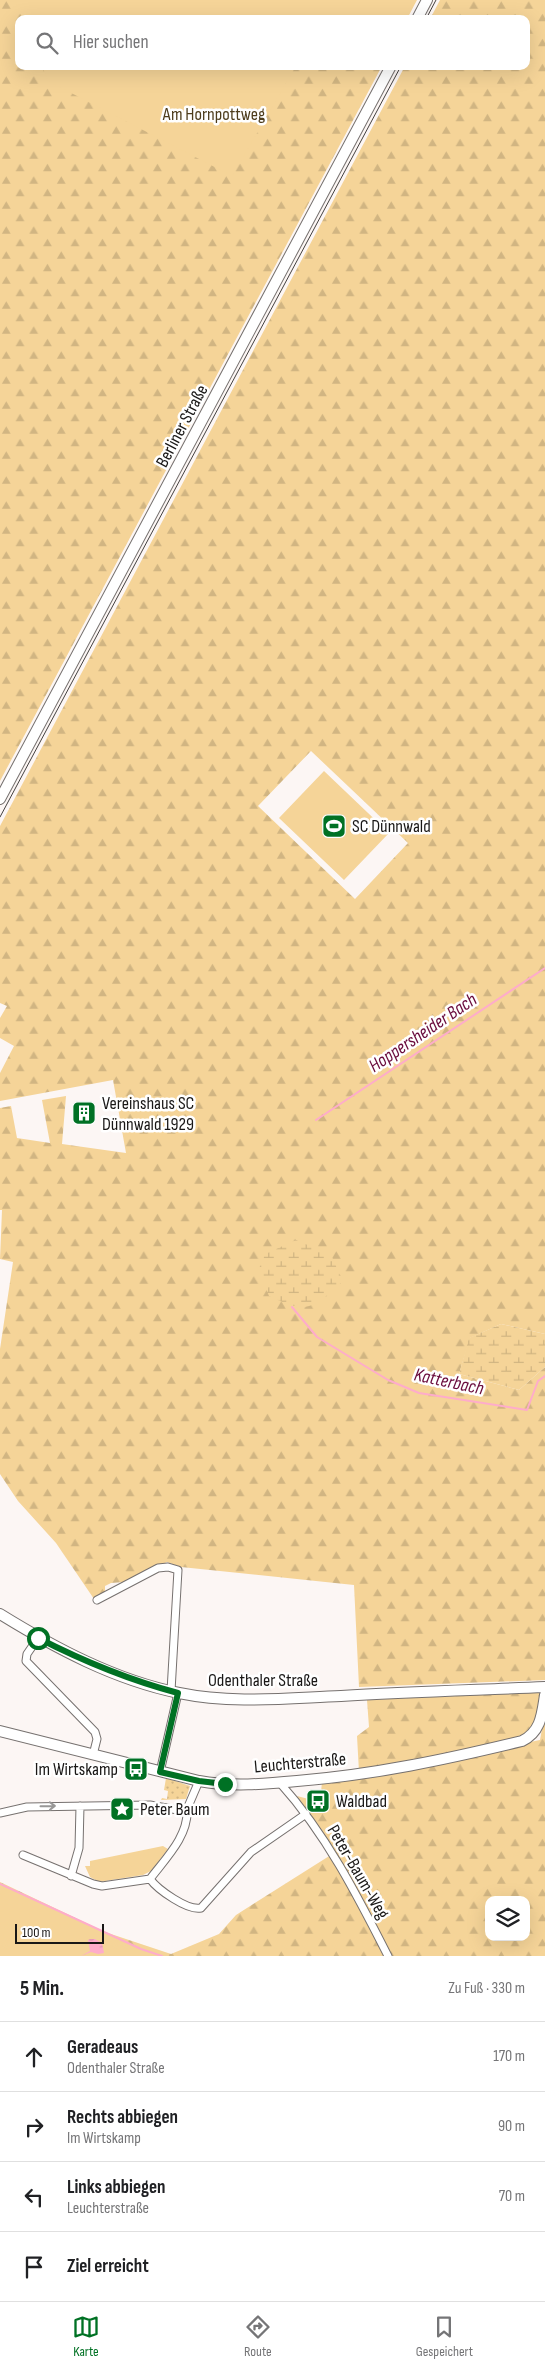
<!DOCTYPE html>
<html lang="de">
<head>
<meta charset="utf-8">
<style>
  :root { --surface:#fff; --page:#f2f2f2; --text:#202124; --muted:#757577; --line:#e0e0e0; --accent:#007124 }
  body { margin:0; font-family:"Sofia Sans Condensed",sans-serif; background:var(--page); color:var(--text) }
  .controls { position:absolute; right:15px; bottom:15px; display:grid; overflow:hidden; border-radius:10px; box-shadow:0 5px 20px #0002 }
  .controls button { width:45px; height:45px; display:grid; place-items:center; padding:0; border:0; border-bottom:1px solid var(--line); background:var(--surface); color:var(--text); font:25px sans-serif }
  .scale { position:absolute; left:15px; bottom:12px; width:89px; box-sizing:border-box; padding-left:5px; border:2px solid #191716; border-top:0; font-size:14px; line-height:18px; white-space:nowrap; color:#191716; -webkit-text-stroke:4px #fff; paint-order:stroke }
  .stop { position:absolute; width:15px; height:15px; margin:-11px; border:4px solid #007124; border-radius:50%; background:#fff }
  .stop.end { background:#007124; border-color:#fff; box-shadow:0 1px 5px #0008 }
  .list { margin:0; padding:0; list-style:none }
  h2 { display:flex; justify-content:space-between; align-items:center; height:65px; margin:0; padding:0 20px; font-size:21px }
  h2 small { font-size:16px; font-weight:400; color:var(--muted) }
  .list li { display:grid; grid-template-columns:32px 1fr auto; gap:15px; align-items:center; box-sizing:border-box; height:70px; padding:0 20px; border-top:1px solid var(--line) }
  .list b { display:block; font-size:19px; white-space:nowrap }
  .list p { margin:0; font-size:16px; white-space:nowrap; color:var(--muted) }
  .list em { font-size:16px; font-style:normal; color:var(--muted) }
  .icon { flex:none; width:28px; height:28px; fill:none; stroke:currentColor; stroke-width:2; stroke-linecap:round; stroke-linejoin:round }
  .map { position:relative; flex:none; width:545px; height:1956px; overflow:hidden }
  .search { position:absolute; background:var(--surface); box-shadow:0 5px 20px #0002; left:15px; right:15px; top:15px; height:55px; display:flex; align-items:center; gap:12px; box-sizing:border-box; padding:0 18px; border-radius:10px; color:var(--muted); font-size:19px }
  .sheet { height:345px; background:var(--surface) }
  nav { display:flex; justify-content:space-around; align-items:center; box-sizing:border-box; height:70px; border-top:1px solid var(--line); background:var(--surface); font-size:14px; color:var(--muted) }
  nav a { display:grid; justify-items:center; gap:2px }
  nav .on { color:var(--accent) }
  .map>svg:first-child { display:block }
</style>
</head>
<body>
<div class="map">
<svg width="545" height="1956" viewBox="0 0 545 1956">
  <defs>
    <pattern id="grass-dots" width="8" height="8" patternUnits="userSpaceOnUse" patternTransform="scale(1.25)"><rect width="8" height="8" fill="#f5d498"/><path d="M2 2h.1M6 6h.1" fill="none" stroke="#d1b582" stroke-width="1.8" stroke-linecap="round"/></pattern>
    <pattern id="forest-firs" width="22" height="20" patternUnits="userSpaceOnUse" patternTransform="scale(1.25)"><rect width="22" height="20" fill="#f5d498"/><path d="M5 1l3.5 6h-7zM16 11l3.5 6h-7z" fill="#d1b582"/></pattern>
    <pattern id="wetland-marsh" width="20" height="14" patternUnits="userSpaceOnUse" patternTransform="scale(1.25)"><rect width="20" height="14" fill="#f5d498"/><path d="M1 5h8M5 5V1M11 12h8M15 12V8" fill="none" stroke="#d1b582"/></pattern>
    <pattern id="water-ripples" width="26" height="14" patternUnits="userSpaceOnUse" patternTransform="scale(1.25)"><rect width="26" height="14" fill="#feacca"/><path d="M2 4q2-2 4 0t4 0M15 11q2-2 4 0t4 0" fill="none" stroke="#d993ad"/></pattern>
  </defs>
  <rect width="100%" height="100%" fill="#fcf6f4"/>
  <!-- grass -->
  <path fill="url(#grass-dots)" d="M166 1778 190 1786 186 1799 161 1800 162 1798 167 1799 168 1791 164 1790Z"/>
  <!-- forest -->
  <path fill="url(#forest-firs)" fill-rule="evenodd" d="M0 0H417L407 19H19V66H382L0 781Z
    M440 0H545V1334L501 1324 470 1338 459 1374 519 1390 545 1367V1680L359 1687 354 1585 181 1567 167 1562 124 1582 111 1583 105 1586V1593L94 1599 56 1543 18 1501 0 1474V1349L13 1262 0 1259 2 1210H0V1108L11 1106 17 1138 50 1143 42 1100 66 1096 62 1144 126 1153 113 1080 0 1101V1073L14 1046 0 1038V1018L7 1006 0 1003V826L405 66H526V19H430ZM311 751 408 843 355 899 258 806Z
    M542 1692 536 1723 524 1736 489 1746 359 1772 357 1736 369 1727 367 1700Z
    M545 1712V1956H85L0 1891V1882L105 1932 171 1954 219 1934 236 1915 334 1853 297 1796 320 1802 322 1782 359 1777 540 1740ZM489 1900H526V1937H489Z"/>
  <!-- wetland -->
  <path fill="url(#wetland-marsh)" d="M296 1240 331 1255 343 1281C312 1309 308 1315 269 1296L258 1271 265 1254Z
    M501 1324 545 1334V1367L519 1390 459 1374 469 1338Z"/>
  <!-- green -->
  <path fill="#f5d498" d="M15 0H416L406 19H23Z
    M42 66H296L232 176 48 81Z
    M324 771 389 833 344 880 279 818Z
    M163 1846 168 1849 151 1871 143 1875 99 1882 90 1877 85 1866H90V1861Z
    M0 1884 134 1946 170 1956H0Z"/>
  <!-- water -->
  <path fill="url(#water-ripples)" d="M90 1939H95L102 1943 104 1953 98 1954 91 1952 81 1956 90 1951 88 1940Z"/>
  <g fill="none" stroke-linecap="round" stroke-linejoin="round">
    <!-- stream -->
    <path stroke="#feacca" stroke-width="2" d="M316 1120 545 968
      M292 1307 317 1337 388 1380 419 1393 527 1410 538 1381 545 1376
      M0 1884 141 1949 162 1956"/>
    <!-- street casing -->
    <g stroke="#76716f" stroke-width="9">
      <path id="street" d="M97 1600 158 1568 168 1567 178 1570 171 1691
        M38 1638 27 1654 26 1661 95 1732 97 1739 93 1755
        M160 1772 178 1693
        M280 1783C326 1834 357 1895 388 1956
        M0 1813 27 1807 150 1805 183 1811 187 1809 199 1781
        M23 1855 93 1884 102 1886 150 1879C165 1859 189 1836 187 1809
        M71 1876 79 1848 80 1806
        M150 1879C158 1890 188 1911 201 1908L251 1852 306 1814"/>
    </g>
    <!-- secondary casing -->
    <g stroke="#76716f" stroke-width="12">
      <path id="secondary" d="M417 19 427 0
        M0 799 391 66
        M0 1614C55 1648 115 1680 179 1693 232 1704 287 1698 341 1696 409 1692 477 1690 545 1687
        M0 1731 199 1781C231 1787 265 1784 297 1781 373 1775 448 1759 522 1741 541 1732 542 1714 545 1695"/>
    </g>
    <!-- street -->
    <use href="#street" stroke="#fff" stroke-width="7"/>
    <!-- secondary -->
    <use href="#secondary" stroke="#fff" stroke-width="10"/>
    <!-- tram -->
    <path stroke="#444140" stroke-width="1" d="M426 19 436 0
      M0 817 401 66"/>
  </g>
  <!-- one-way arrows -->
  <defs><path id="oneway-shaft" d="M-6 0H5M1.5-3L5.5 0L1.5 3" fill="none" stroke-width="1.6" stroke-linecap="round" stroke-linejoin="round" transform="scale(1.25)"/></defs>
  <use stroke="#989796" href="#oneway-shaft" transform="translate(48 1806) rotate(-1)"/>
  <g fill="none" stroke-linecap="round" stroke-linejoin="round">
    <!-- route -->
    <path stroke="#007124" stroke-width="6" d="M38 1638C83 1661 129 1680 178 1693L160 1772 199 1781 225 1784"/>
  </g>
  <!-- icons -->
  <defs>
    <g id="stadium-square" transform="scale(1.25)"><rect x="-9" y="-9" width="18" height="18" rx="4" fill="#007124" stroke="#fff"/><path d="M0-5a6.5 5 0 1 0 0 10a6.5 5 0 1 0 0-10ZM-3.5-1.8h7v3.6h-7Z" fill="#fff"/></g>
    <g id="building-square" transform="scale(1.25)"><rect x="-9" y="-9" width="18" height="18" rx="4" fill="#007124" stroke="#fff"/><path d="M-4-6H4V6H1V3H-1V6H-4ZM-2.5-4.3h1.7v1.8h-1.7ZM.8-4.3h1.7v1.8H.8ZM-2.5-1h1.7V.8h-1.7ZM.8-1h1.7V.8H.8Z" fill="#fff"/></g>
    <g id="bus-square" transform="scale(1.25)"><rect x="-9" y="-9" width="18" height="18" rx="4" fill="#007124" stroke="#fff"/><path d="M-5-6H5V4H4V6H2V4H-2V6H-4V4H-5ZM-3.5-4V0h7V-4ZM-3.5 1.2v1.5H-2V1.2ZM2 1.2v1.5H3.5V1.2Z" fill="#fff"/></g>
    <g id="sight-square" transform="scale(1.25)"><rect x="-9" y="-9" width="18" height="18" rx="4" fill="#007124" stroke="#fff"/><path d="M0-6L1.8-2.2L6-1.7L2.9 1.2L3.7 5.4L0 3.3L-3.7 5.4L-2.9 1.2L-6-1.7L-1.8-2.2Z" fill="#fff"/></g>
  </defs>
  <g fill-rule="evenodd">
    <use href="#stadium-square" x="334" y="826"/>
    <use href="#building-square" x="84" y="1113"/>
    <use href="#bus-square" x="136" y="1769"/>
    <use href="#bus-square" x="318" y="1801"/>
    <use href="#sight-square" x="122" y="1809"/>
  </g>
  <g text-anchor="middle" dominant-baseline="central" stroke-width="5" stroke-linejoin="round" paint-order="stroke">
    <!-- park labels -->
    <g font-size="18" fill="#4d3c1c" stroke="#fff">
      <text x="214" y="114">Am Hornpottweg</text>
    </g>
    <!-- street labels -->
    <g font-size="18" fill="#191716" stroke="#fff">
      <text transform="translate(182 426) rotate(-62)">Berliner Straße</text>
      <text x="263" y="1680">Odenthaler Straße</text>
      <text transform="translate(300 1763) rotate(-5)">Leuchterstraße</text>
      <text transform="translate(358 1872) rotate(60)">Peter-Baum-Weg</text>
    </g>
    <!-- poi labels -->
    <g font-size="18" fill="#191716" stroke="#fff" text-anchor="start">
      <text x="352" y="826">SC Dünnwald</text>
      <text x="102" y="1103">Vereinshaus SC<tspan x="102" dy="21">Dünnwald 1929</tspan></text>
      <text x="118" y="1769" text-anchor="end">Im Wirtskamp</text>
      <text x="336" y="1801">Waldbad</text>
      <text x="140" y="1809">Peter Baum</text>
    </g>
    <!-- water labels -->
    <g font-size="19" font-style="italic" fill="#6a0c3d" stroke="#fff">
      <text transform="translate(423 1033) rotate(-34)">Hoppersheider Bach</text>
      <text transform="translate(449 1382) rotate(12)">Katterbach</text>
    </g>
  </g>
</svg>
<div class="controls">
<button><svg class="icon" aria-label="layers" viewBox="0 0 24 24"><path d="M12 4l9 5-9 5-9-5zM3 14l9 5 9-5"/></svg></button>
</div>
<div class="scale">100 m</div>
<div class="stop" style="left:38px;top:1638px"></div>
<div class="stop end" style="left:225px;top:1784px"></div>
<div class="search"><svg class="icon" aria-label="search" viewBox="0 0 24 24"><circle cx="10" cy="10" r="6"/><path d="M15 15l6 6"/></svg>Hier suchen</div>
</div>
<section class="sheet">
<h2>5 Min.<small>Zu Fuß · 330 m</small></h2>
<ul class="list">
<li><svg class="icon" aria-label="ahead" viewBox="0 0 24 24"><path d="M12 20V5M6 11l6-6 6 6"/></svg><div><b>Geradeaus</b><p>Odenthaler Straße</p></div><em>170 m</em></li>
<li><svg class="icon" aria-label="right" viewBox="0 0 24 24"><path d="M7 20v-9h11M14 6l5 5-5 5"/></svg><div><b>Rechts abbiegen</b><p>Im Wirtskamp</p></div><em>90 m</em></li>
<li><svg class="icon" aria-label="left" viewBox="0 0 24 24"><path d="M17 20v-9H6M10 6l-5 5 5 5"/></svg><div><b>Links abbiegen</b><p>Leuchterstraße</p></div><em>70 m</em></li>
<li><svg class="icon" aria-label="arrive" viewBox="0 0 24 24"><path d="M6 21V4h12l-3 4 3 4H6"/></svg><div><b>Ziel erreicht</b></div></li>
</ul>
</section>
<nav>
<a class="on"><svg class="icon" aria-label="map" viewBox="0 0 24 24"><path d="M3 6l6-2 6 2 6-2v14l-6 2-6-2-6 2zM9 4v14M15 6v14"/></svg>Karte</a>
<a><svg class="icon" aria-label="directions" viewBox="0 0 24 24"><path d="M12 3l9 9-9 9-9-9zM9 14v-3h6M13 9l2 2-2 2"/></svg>Route</a>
<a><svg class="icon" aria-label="saved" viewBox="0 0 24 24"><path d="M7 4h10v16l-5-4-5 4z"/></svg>Gespeichert</a>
</nav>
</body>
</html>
